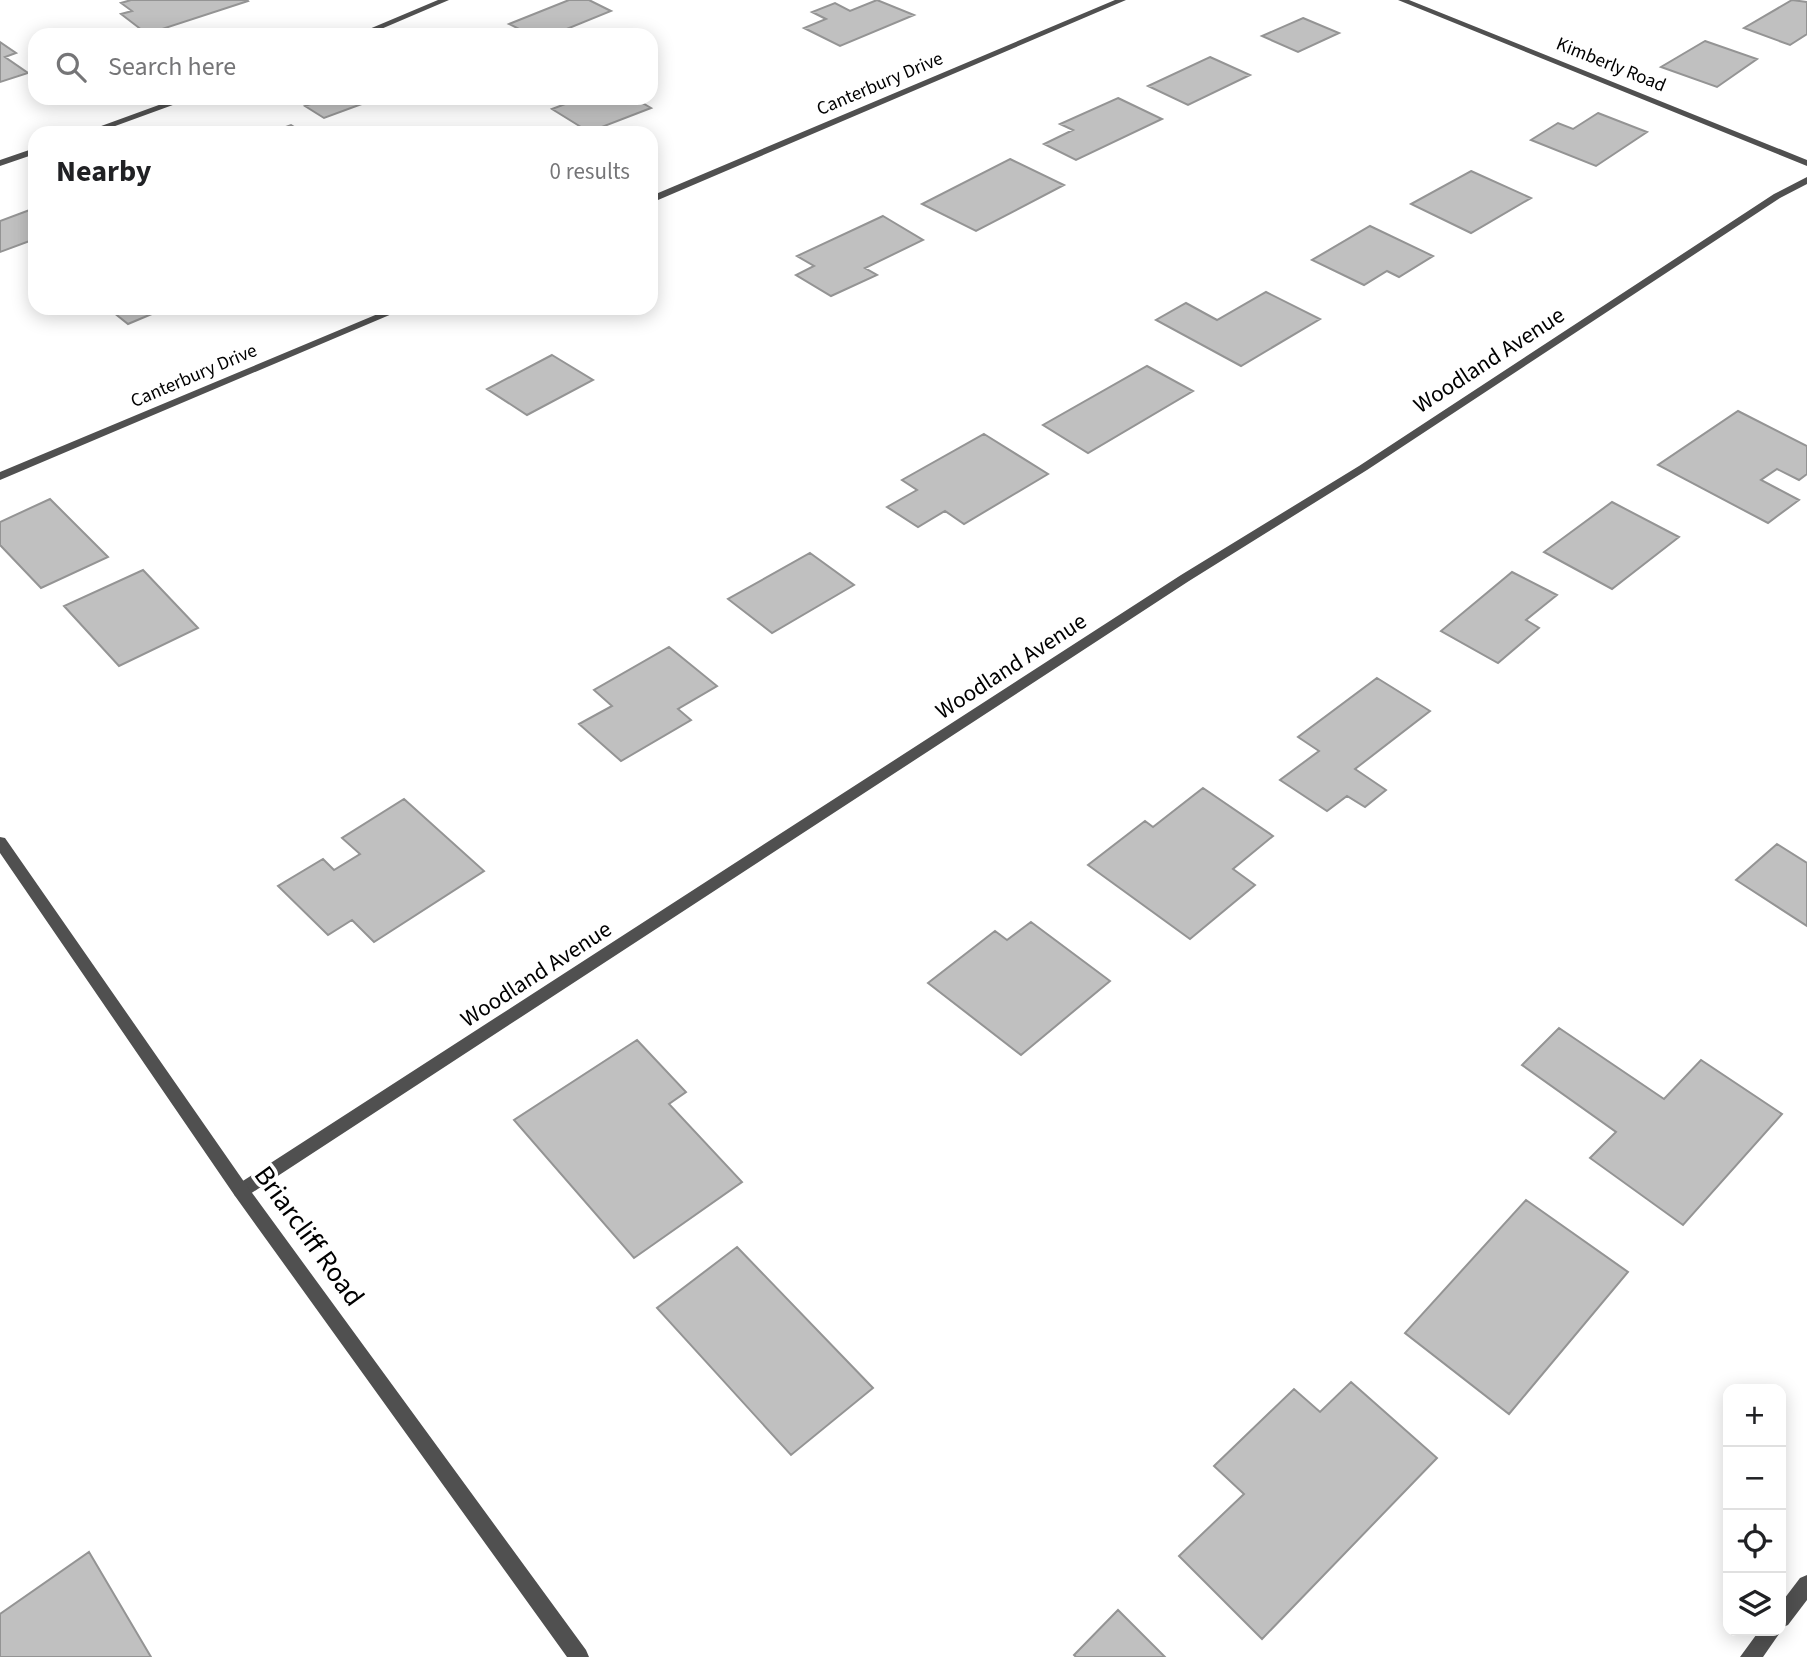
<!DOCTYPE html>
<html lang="en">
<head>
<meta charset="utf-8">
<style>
  :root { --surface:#fff; --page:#f2f2f2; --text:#202124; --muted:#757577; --line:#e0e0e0 }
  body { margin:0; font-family:"Source Sans 3",sans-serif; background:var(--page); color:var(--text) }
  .controls { position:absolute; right:21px; bottom:21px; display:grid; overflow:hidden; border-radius:14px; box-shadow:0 4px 18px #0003 }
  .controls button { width:63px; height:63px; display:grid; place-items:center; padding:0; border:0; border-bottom:2px solid var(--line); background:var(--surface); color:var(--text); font:35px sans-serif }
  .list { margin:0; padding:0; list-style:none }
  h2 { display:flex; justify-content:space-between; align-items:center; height:91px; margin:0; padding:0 28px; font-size:30px }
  h2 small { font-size:23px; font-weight:400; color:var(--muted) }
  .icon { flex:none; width:38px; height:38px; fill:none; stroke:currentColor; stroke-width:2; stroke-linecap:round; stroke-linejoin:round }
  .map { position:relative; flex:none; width:1807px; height:1657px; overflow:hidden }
  .search { position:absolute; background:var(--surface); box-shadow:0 4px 18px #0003; left:28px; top:28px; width:630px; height:77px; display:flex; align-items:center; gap:18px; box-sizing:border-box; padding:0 24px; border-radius:21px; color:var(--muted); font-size:26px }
  .panel { position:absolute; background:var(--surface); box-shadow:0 4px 18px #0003; left:28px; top:126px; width:630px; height:189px; border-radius:21px }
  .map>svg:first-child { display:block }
</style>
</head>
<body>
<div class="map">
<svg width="1807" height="1657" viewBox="0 0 1807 1657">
  <rect width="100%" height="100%" fill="#fff"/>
  <!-- building -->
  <path fill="#c0c0c0" stroke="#949494" stroke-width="2" d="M131 0H247L248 1 147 34 121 14 132 11 121 3Z
    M569 0H589L611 11 552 35H531L509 24Z
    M877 0 914 15 840 46 804 28 826 19 812 12 835 3 850 11Z
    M1792 0 1807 2V34L1790 45 1744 28Z
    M1303 18 1339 33 1298 52 1262 36Z
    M1705 41 1757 59 1717 87 1661 67Z
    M0 42 16 53 5 57 28 73 0 82Z
    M1210 57 1250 75 1188 105 1148 86Z
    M327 98H378L324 118 305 106Z
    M581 98H634L651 108 589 132 552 109Z
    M1118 98 1162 119 1076 160 1044 144 1073 130 1060 124Z
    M1598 113 1647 132 1596 166 1531 140 1558 123 1573 129Z
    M291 125 304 133H269Z
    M1010 159 1064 185 976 231 922 204Z
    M1471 171 1531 198 1471 233 1411 204Z
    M35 208V239L0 252V221Z
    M883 216 923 240 865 268 877 275 831 296 796 275 814 266 797 256Z
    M1370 226 1433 256 1399 277 1387 271 1364 285 1312 260Z
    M1266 292 1320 319 1241 366 1156 320 1186 303 1217 320Z
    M108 308H166L128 324Z
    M552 355 593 380 527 415 487 389Z
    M1147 366 1193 391 1088 453 1043 425Z
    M1738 411 1807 446V474L1799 480 1777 469 1761 480 1799 500 1768 523 1658 465Z
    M984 434 1048 474 964 524 945 511 918 527 887 507 917 490 902 480Z
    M50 499 108 557 41 588 0 545V522Z
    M1612 502 1679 537 1612 589 1544 552Z
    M810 553 854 585 772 633 728 599Z
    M143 570 198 628 119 666 64 606Z
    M1512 572 1557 595 1526 620 1539 628 1498 663 1441 631Z
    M669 647 717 686 678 709 691 720 621 761 579 724 612 706 594 690Z
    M1377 678 1430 711 1355 769 1386 790 1365 807 1347 796 1327 811 1280 780 1319 751 1298 737Z
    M1203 788 1273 836 1233 869 1255 885 1190 939 1088 865 1145 821 1153 827Z
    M404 799 484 871 374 942 352 920 328 935 278 886 323 859 334 870 360 854 342 838Z
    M1777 844 1807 863V926L1736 880Z
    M1031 922 1110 981 1021 1055 928 983 995 931 1007 940Z
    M1559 1028 1664 1099 1701 1060 1782 1114 1683 1225 1590 1158 1616 1132 1522 1065Z
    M637 1040 686 1092 669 1104 742 1182 634 1258 514 1120Z
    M1526 1200 1628 1272 1509 1414 1405 1333Z
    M737 1247 873 1388 791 1455 657 1308Z
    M1351 1382 1437 1458 1262 1639 1179 1556 1244 1494 1214 1466 1294 1389 1320 1412Z
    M89 1552 151 1657H0V1614Z
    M1118 1610 1165 1657H1076L1074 1655Z"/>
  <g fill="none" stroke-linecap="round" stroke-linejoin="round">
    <!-- minor -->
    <path fill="#505050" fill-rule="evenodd" d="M1115 0H1126L651 203V196Z
      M1398 0H1409L1807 160V166Z
      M1807 177V184L1780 198 1367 470 1189 581 247 1196 241 1198 235 1196 233 1191 235 1186 1181 575 1359 466 1774 194Z
      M392 308H406L0 480V472Z
      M1807 1575V1600L1788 1625 1781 1628V1603L1800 1578Z
      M1759 1631H1781L1763 1657H1740Z"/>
    <!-- tertiary -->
    <path fill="#505050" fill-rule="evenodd" d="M438 0H449L367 35H355Z
      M178 98H192L96 133H82Z
      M35 148V154L0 166V160Z
      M0 837 5 838 247 1186 586 1650 589 1657H567L235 1196 0 853Z"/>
  </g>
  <g text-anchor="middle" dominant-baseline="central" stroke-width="7" stroke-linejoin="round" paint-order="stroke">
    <!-- far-street labels -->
    <g font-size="19" fill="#000" stroke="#fff">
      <text transform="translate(1611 65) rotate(22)">Kimberly Road</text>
      <text transform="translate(880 84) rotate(-23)">Canterbury Drive</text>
      <text transform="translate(194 376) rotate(-23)">Canterbury Drive</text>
    </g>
    <!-- street labels -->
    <g font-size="23" fill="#000" stroke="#fff">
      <text transform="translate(1489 360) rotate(-33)">Woodland Avenue</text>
      <text transform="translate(1011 666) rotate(-33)">Woodland Avenue</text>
      <text transform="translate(536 974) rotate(-33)">Woodland Avenue</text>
    </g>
    <!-- near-street labels -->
    <g font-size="28" fill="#000" stroke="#fff">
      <text transform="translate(309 1236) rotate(54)">Briarcliff Road</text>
    </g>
  </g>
</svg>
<div class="controls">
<button>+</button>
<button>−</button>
<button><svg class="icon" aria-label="locate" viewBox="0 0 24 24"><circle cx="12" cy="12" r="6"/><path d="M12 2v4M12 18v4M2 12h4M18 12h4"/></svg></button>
<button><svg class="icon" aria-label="layers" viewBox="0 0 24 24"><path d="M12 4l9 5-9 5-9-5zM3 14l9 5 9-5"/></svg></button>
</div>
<div class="search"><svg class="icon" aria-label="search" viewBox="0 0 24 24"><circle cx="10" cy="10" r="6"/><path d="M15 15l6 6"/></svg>Search here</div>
<section class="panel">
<h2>Nearby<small>0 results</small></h2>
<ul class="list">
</ul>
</section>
</div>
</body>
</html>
